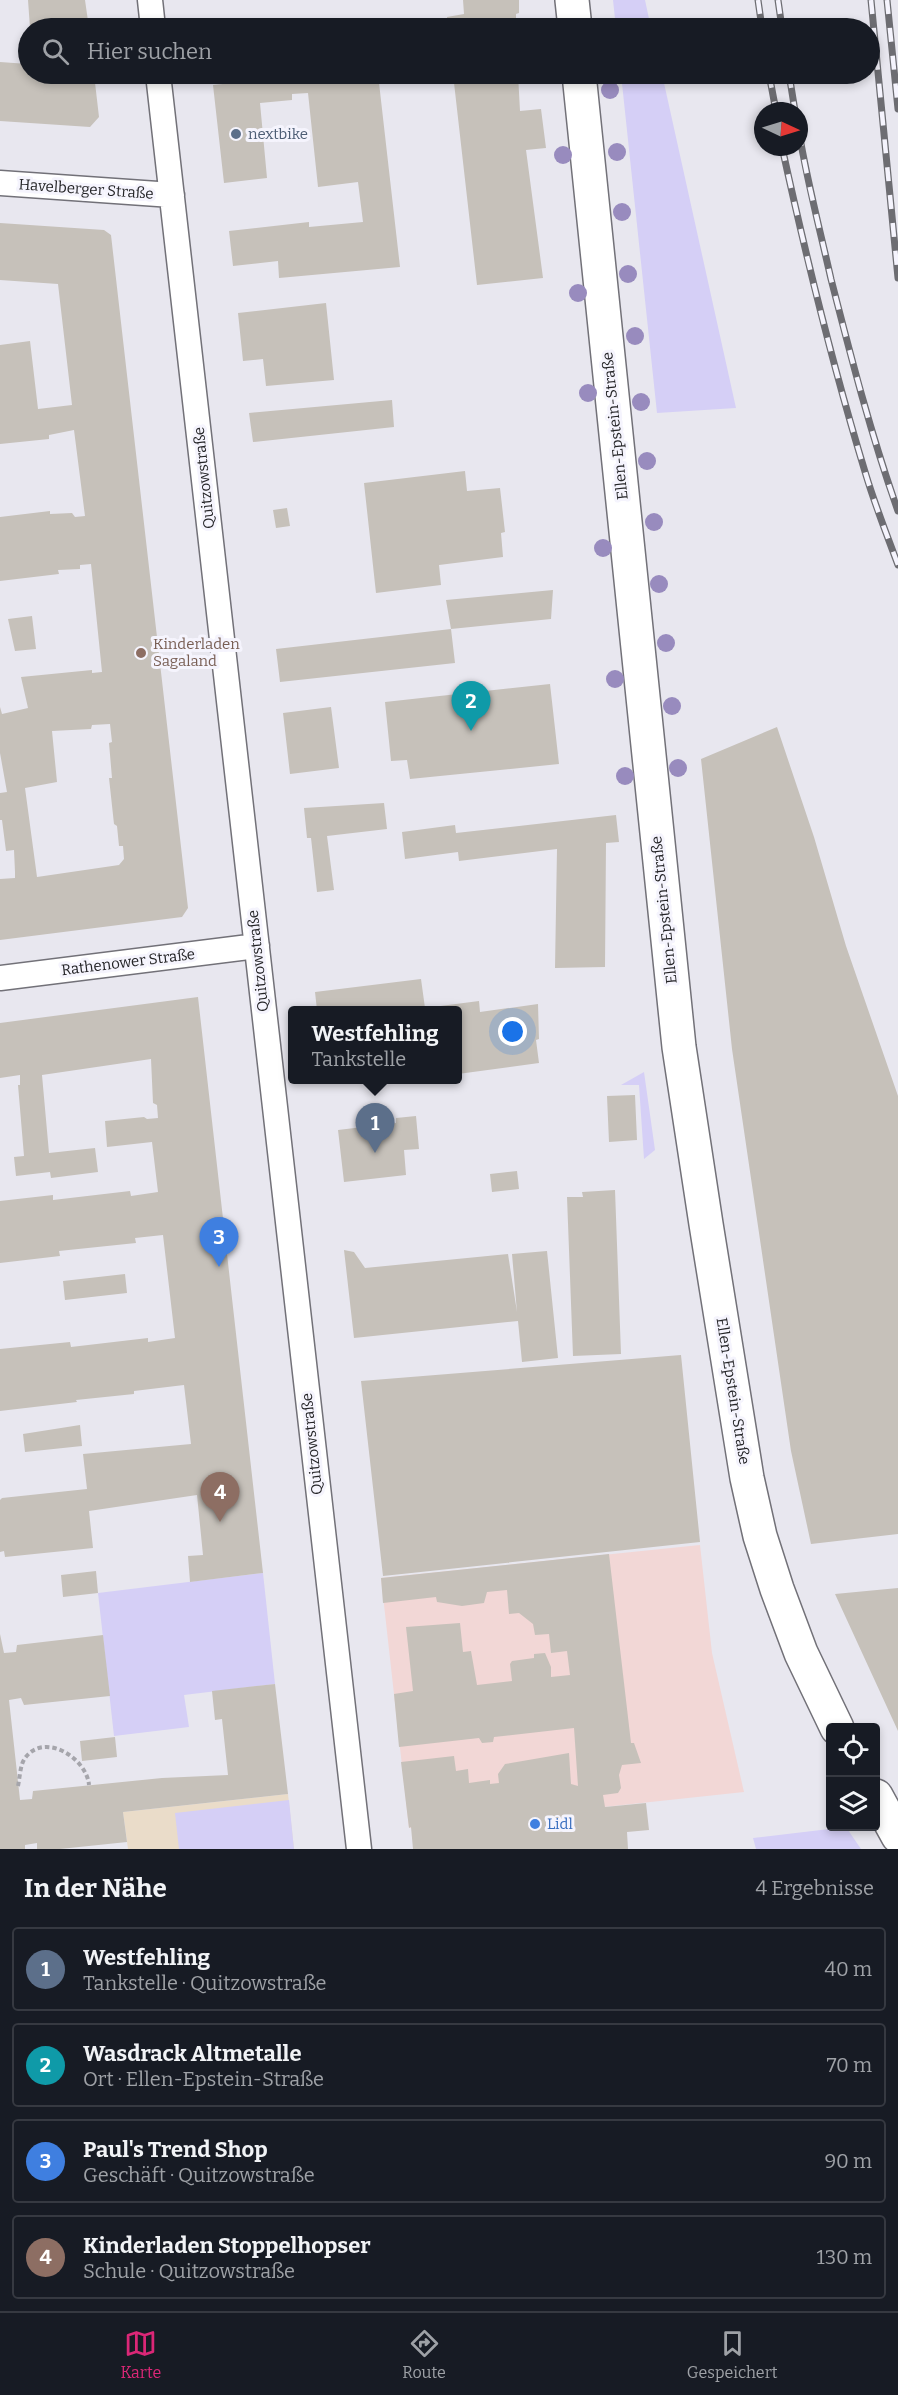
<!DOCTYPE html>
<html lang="de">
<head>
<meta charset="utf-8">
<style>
  :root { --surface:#171b24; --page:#20242c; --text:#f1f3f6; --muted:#9ea1a6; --line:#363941; --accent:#db2777 }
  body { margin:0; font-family:Bitter,serif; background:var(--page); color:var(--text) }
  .controls { position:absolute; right:18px; bottom:18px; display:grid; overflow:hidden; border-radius:6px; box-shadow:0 3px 9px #0003 }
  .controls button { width:54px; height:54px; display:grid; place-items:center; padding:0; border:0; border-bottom:2px solid var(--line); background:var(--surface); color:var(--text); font:30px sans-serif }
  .compass { position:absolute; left:754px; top:102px; width:54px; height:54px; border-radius:50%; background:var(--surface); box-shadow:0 3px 9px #0003; rotate:94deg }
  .you { position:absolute; left:513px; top:1032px; width:21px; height:21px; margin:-15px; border:4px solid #fff; border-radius:50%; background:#1a73e8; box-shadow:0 0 0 9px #1a73e833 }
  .badge { display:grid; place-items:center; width:39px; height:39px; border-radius:50%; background:var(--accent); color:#fff; font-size:20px; font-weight:700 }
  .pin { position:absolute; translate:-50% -50px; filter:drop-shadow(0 2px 3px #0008) }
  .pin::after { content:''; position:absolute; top:32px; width:21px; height:18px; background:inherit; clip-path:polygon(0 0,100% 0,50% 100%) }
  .popup { position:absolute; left:288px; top:1006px; width:174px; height:78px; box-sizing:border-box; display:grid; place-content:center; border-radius:6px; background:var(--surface); filter:drop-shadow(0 2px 4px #0005); font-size:20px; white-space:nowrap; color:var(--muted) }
  .popup b { font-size:22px; color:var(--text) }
  .popup::after { content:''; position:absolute; left:50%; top:100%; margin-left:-12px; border:12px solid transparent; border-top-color:var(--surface) }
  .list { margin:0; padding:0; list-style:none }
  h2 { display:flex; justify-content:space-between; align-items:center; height:78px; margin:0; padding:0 24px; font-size:26px }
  h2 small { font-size:20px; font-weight:400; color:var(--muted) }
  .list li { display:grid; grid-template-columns:39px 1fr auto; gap:18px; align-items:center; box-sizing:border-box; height:84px; margin:0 12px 12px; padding:0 12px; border:2px solid var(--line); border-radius:6px }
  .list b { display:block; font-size:22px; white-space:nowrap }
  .list p { margin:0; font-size:20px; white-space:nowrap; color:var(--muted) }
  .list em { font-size:20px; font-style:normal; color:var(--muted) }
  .icon { flex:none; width:33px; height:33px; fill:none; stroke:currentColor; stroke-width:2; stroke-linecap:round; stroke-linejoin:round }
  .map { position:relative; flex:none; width:898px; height:1849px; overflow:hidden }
  .search { position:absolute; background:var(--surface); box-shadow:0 3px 9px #0003; left:18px; right:18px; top:18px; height:66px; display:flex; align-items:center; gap:15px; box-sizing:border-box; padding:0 21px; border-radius:33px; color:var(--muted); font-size:22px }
  .sheet { height:462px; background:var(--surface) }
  nav { display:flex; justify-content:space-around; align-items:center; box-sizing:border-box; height:84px; border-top:2px solid var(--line); background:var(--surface); font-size:16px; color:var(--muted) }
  nav a { display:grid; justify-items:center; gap:3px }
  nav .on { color:var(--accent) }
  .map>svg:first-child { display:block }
</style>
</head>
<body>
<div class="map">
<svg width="898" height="1849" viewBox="0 0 898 1849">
  <rect width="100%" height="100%" fill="#e8e7ef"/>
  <!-- industrial -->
  <path fill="#f2d7d6" d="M700 1545 712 1653 744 1792 409 1828 381 1578Z"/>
  <!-- education -->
  <path fill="#eadcc9" d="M288 1794 294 1849H128L123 1812Z"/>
  <!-- green -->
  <path fill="#d5cff6" d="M613 0H645L651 28H616Z
    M621 74H662L736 408 657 413Z
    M644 1072 655 1150 644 1159 639 1085H621Z
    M263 1573 275 1684 184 1695 189 1727 114 1736 98 1593Z
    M289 1800 294 1849H179L175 1813Z
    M846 1827 861 1849H756L753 1838Z"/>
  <!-- building -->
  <path fill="#c6c1ba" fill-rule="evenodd" d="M28 0H85L89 28H30Z
    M463 0H519V13L516 14V28H448L447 17 464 14Z
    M0 62 28 64V74H94L99 117 90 127 0 121Z
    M321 74H378L400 267 279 278 278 261 233 266 229 231 309 222V227L363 222 358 182 318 187 308 93 292 94V100L260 103 267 178 224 183 213 85Z
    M453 74H518L520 111 541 109 546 148 526 150 543 278 477 285Z
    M0 223 104 230 111 235 188 908 182 917 0 940V879L15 878V872L14 850 6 851 2 820H0V793L7 792 0 753V707L2 714 28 708 21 677 92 670V673L102 672 91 564 80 565V569L58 570 59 574 0 581V517L50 511V514L72 513 75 517 85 516 74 430 49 435V439L0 444V345L30 341 38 409 72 405 58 284 0 280ZM110 724 112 742 109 743 112 778H109L114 824 117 826 119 846H123L124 859 119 865 37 877 25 788 57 782 52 731 91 729 92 725Z
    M326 303 334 380 266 386 263 359 243 361 238 313Z
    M392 400 394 427 253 442 249 413Z
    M465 471 467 491 500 488 505 532 501 533 503 557 439 565 441 585 376 593 364 483Z
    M287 508 290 526 276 528 273 510Z
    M553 590 551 619 451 629 446 600Z
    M32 616 36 649 15 651 8 619Z
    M451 629 455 663 280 682 276 649Z
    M550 684 559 764 410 779 407 760 391 761 385 702Z
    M331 707 339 768 290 774 283 713Z
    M777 727 814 837 846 946 898 1096V1534L811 1544 791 1451 732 1049 701 759Z
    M384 803 387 829 327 836 334 890 317 892 311 838H307L304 808Z
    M616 815 619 842 606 843 605 967 555 968 557 849 459 861 458 852 405 859 402 832 455 825 456 833Z
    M421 979 425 1008 479 1001 480 1012 538 1004 539 1039 536 1040 539 1063 458 1074V1010H317L315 992Z
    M198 997 263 1573 190 1582 188 1556 203 1555 197 1495 89 1511 93 1548 5 1557 4 1551 0 1552V1500L2 1498 87 1489 83 1454 191 1444 184 1385 134 1391V1394L76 1400 77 1402 0 1411V1349L70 1342 71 1347 148 1338V1342L175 1338 163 1235 135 1238 136 1243 59 1251 60 1256 0 1263V1201L53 1195V1200L130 1191 131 1196 158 1192 152 1142 107 1147 105 1121 144 1117 147 1119 158 1118 157 1105 153 1103 151 1059 42 1075 49 1153 95 1148 98 1172 51 1178 50 1172 16 1176 14 1157 24 1156 18 1085H20V1075L0 1078V1023Z
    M635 1095 637 1140 609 1142 607 1096Z
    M416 1116 419 1149 404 1150 406 1175 344 1182 338 1130 396 1123V1118Z
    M517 1171 519 1189 492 1192 490 1174Z
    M615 1190 621 1354 573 1356 567 1197H583L582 1192Z
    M344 1250 354 1252 365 1268 508 1254 517 1312 512 1254 547 1251 558 1358 522 1362 518 1321 354 1338Z
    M125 1274 127 1293 65 1300 63 1281Z
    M681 1355 700 1542 383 1576 361 1381Z
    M80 1425 82 1446 25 1452 23 1434Z
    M609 1554 631 1743H634L641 1763 622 1765 619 1775 621 1788 618 1793 603 1795 605 1807 646 1803 649 1830 627 1832 628 1849H413L411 1827 409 1828 401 1762 454 1756 456 1771 468 1769 469 1783 490 1780V1784L499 1783 498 1774 505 1764 569 1753 571 1784 578 1786 574 1728 494 1737 493 1742 482 1743 479 1738 399 1747 394 1694 413 1691 406 1627 460 1623 463 1652 471 1651 477 1685 512 1681 510 1664 512 1661 534 1658V1654L545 1653 551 1667V1677L570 1675 567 1651 551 1653 549 1634 535 1635 533 1624 519 1613 509 1614 507 1590 487 1592 484 1603 462 1606 437 1602 436 1597 383 1603 381 1578Z
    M96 1571 98 1593 63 1597 61 1575Z
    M898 1588V1731L835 1594Z
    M0 1634 4 1653 16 1652 17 1645 103 1635 110 1696 24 1705 21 1698 9 1700 20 1800 32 1799 33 1791 162 1778 228 1775 222 1719 215 1720 212 1691 275 1684 288 1794 123 1812 127 1842 60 1849H37V1843L25 1845V1849H0Z
    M115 1737 117 1757 82 1761 80 1741Z"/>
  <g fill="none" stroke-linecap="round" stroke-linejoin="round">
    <!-- street casing -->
    <g stroke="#727178" stroke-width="27">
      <path id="street" d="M150 0 153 28
        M158 74 359 1849
        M0 183 172 195
        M0 978 257 946"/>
    </g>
    <!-- secondary casing -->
    <g stroke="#727178" stroke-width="36">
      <path id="secondary" d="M572 0 575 28
        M579 74 679 1047 706 1224 747 1478 760 1536 777 1589 801 1653 837 1728
        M876 1796 898 1836"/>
    </g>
    <!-- path -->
    <path stroke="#a5a5ab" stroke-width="4" stroke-dasharray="4.5 3" stroke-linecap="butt" d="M18 1786C20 1777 20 1765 25 1758 45 1731 87 1759 89 1785"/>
    <!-- street -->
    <use href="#street" stroke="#fff" stroke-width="24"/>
    <!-- secondary -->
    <use href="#secondary" stroke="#fff" stroke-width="33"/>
    <!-- rail casing -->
    <g stroke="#6d6d72" stroke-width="7">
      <path id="rail" d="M758 0 762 28
        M778 0 782 28
        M871 0 898 278
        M887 0 898 109
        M769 74 776 111
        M789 74 795 111
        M799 132C807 181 820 230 831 279 851 357 871 435 898 511
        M782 147C806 257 833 367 866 475 875 505 887 535 898 565"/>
    </g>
    <!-- rail -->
    <use href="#rail" stroke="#f5f4fd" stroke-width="4.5" stroke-dasharray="14" stroke-linecap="butt"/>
  </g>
  <!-- trees -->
  <g fill="#988bbe">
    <circle cx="610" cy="90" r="9"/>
    <circle cx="617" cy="152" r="9"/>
    <circle cx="563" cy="155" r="9"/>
    <circle cx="622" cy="212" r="9"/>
    <circle cx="628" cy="274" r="9"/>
    <circle cx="578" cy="293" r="9"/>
    <circle cx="635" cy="336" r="9"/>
    <circle cx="588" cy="393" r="9"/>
    <circle cx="641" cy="402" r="9"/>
    <circle cx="647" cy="461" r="9"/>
    <circle cx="654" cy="522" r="9"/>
    <circle cx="603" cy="548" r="9"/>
    <circle cx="659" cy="584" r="9"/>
    <circle cx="666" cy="643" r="9"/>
    <circle cx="615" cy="679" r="9"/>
    <circle cx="672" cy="706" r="9"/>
    <circle cx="678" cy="768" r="9"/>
    <circle cx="625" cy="776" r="9"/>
  </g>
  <!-- markers -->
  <circle fill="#5c6f8a" stroke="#f5f4fd" stroke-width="2" cx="236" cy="134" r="6"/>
  <circle fill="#8d6e63" stroke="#f5f4fd" stroke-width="2" cx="141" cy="653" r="6"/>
  <circle fill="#3f7fe0" stroke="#f5f4fd" stroke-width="2" cx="535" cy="1824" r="6"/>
  <g text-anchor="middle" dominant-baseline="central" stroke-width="6" stroke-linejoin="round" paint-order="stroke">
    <!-- service labels -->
    <g font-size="15" fill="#4e5e75" stroke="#f5f4fd" text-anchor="start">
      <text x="248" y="134">nextbike</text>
    </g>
    <!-- street labels -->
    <g font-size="15" fill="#242427" stroke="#f5f4fd">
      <text transform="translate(86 189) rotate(4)">Havelberger Straße</text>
      <text transform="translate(615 426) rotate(-96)">Ellen-Epstein-Straße</text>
      <text transform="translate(204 478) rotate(-96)">Quitzowstraße</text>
      <text transform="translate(664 910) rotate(-96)">Ellen-Epstein-Straße</text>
      <text transform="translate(258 961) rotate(-96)">Quitzowstraße</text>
      <text transform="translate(128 962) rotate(-7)">Rathenower Straße</text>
      <text transform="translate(733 1391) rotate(81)">Ellen-Epstein-Straße</text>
      <text transform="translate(312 1444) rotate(-96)">Quitzowstraße</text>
    </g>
    <!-- education labels -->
    <g font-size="15" fill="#785e54" stroke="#f5f4fd" text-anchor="start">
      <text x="153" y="644">Kinderladen<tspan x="153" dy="17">Sagaland</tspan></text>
    </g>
    <!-- shop labels -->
    <g font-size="15" fill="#366cbe" stroke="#f5f4fd" text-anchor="start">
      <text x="547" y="1824">Lidl</text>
    </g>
  </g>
</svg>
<div class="controls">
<button><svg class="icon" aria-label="locate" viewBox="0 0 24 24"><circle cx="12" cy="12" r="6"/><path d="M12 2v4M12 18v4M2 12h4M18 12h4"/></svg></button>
<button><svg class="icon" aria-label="layers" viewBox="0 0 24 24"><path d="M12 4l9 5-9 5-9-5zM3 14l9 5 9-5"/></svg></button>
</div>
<svg class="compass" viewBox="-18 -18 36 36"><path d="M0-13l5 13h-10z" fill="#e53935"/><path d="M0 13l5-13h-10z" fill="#9ea1a6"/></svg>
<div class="you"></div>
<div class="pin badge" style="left:375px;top:1153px;background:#5c6f8a">1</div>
<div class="popup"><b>Westfehling</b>Tankstelle</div>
<div class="pin badge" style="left:471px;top:731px;background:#0f9aa8">2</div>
<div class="pin badge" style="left:219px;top:1267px;background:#3f7fe0">3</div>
<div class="pin badge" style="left:220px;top:1522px;background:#8d6e63">4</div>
<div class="search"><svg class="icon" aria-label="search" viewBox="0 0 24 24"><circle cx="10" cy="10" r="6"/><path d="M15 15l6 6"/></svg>Hier suchen</div>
</div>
<section class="sheet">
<h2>In der Nähe<small>4 Ergebnisse</small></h2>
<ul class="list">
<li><span class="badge" style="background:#5c6f8a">1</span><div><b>Westfehling</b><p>Tankstelle · Quitzowstraße</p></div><em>40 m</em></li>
<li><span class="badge" style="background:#0f9aa8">2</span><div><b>Wasdrack Altmetalle</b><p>Ort · Ellen-Epstein-Straße</p></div><em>70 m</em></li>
<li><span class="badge" style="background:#3f7fe0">3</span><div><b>Paul's Trend Shop</b><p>Geschäft · Quitzowstraße</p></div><em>90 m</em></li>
<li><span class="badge" style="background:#8d6e63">4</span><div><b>Kinderladen Stoppelhopser</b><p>Schule · Quitzowstraße</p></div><em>130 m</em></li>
</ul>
</section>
<nav>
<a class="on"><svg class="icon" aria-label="map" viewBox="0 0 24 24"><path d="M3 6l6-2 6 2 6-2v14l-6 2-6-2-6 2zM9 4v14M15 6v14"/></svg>Karte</a>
<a><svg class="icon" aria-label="directions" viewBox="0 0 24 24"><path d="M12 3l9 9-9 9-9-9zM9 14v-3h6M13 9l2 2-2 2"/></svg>Route</a>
<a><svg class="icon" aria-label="saved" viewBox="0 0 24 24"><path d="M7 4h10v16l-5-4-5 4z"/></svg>Gespeichert</a>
</nav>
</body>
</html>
